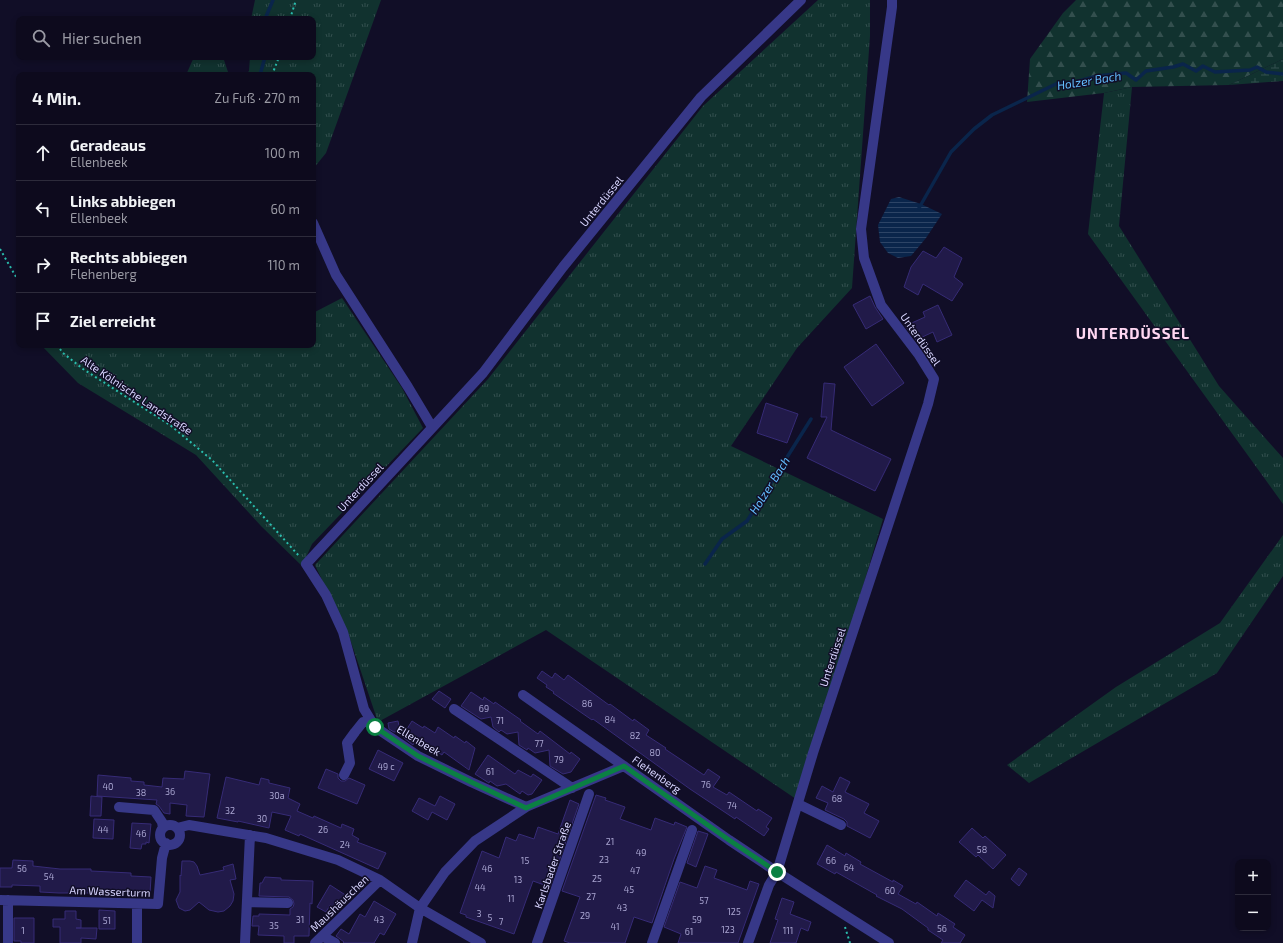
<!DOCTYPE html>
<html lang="de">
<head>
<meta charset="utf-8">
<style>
  :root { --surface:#0d0a1d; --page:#1b182a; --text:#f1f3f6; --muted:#9a9aa4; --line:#2d2b3b }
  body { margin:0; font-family:"Exo 2",sans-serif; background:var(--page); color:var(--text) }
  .controls { position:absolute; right:12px; bottom:12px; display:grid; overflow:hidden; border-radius:8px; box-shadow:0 2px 6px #0003 }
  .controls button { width:36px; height:36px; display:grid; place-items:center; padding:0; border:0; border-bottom:1px solid var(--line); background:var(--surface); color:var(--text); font:20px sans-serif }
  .stop { position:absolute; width:12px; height:12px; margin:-9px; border:3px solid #0b8043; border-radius:50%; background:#fff }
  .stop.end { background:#0b8043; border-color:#fff; box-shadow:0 1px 4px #0008 }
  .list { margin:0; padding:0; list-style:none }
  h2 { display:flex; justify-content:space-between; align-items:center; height:52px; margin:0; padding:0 16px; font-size:17px }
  h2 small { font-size:13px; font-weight:400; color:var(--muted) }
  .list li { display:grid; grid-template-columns:26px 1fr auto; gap:12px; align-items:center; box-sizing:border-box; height:56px; padding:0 16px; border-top:1px solid var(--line) }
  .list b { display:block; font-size:15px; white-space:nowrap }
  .list p { margin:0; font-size:13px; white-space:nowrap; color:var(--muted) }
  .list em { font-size:13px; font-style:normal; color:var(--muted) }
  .icon { flex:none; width:22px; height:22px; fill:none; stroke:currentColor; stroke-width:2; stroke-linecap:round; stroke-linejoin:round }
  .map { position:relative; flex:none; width:1283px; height:943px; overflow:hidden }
  .search { position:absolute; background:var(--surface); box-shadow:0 2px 6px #0003; left:16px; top:16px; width:300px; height:44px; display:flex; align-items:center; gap:10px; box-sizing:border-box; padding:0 14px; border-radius:8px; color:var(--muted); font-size:15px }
  .panel { position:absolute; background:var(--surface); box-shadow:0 2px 6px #0003; left:16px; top:72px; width:300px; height:276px; border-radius:8px }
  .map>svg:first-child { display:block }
</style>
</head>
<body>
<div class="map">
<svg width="1283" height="943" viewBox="0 0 1283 943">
  <defs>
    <pattern id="grass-tufts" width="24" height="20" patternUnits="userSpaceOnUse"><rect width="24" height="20" fill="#11322f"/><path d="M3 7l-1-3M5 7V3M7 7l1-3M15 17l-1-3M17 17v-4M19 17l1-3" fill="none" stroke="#334f4e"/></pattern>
    <pattern id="forest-firs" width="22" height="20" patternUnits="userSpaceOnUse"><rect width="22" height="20" fill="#11322f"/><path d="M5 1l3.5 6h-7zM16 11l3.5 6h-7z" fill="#334f4e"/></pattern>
    <pattern id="wetland-marsh" width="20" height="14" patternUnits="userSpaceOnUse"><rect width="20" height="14" fill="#11322f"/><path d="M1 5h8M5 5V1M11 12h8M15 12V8" fill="none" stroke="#334f4e"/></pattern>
    <pattern id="water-rules" width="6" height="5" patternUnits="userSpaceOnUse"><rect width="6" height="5" fill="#0a254b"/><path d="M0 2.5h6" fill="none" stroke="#2d4466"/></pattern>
  </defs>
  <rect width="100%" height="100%" fill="#110e27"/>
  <!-- grass -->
  <path fill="url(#grass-tufts)" d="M255 0H381L326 153 313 169V75H245L249 71 250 57H313V19H251Z
    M818 0H870V36L852 288 797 348 731 446 883 519 799 801 546 630 378 722 350 639 315 565 488 379 703 106Z
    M194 57H223L229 75H186Z
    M1132 87 1119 226 1219 386 1283 458V504L1088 234 1104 93Z
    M342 298 402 388 423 428 312 544 302 566 261 526 196 455 78 383 41 345H313V313Z
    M1283 535V576L1217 673 1029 783 1007 765 1116 687 1220 623Z"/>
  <!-- forest -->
  <path fill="url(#forest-firs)" d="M1076 0H1283V59L1229 85 1132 87 1104 93 1027 102 1030 59 1063 13Z"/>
  <!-- wetland -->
  <path fill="url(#wetland-marsh)" d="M1283 59V81L1229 85Z"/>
  <!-- water -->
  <path fill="url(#water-rules)" d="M899 197 921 204 942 214 926 238 911 256 898 258 888 253 880 242 878 225 891 199Z"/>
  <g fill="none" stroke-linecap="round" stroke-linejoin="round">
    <!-- stream -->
    <path stroke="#0a254b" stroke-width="3.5" d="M265 19 273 0
      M260 75 265 57
      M919 208 951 152 974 129 992 115 1058 83 1075 82 1097 76 1126 73 1136 80 1146 71 1173 67 1183 64 1196 71 1203 66 1215 72 1250 70 1257 67 1266 72 1283 74
      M705 564 722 539 747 521 811 419"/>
  </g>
  <!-- building -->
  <path fill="#211a49" stroke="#362b76" d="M944 247 962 258 954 277 963 284 952 301 923 284 918 295 904 287 911 267 923 251 936 258Z
    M870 296 875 307 883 319 866 329 853 305Z
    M938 305 952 335 937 342 933 332 916 340 905 326 925 317 923 312Z
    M876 344 904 383 872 406 844 367Z
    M824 383 835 384 831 430 891 459 875 491 807 458 827 417H821Z
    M766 403 798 414 787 443 757 433Z
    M542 671 552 678 555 673 564 680 568 675 609 705 610 704 633 721 634 719 649 730 646 735 666 748 665 749 704 775 708 769 720 777 713 787 727 795 729 792 757 811 758 809 772 818 766 827 769 829 764 836 736 817 735 819 690 789 593 719 592 720 553 693 554 692 546 687 547 685 537 678Z
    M439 691 451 699 445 708 432 699Z
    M471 692 483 700 484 697 494 704 495 702 521 720 520 721 538 734 540 731 570 754 571 752 580 759 571 772 563 774 550 766 549 750 535 753 528 748 527 750 519 745 518 732 507 734 501 730 499 732 493 727 491 717 481 719 461 706Z
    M398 721 400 731 394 732 389 729 388 723Z
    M412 721 423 728 424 726 435 733 438 727 454 738 455 736 465 743 466 741 475 748 469 770 444 752 442 755 428 746 422 748 414 742 413 745 404 738 403 735Z
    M378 750 403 763 394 781 369 769Z
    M488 755 515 774 518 770 531 777 533 774 542 780 532 794 528 795 522 791 520 794 506 784 497 786 490 781 489 783 475 774Z
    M326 769 338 774V778L341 781H345L349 778 365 785 357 804 318 788Z
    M185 771 210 774 204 817 186 816 187 805 170 803V814L164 813 159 806 156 804 157 800 97 796 98 775 131 778V781L144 782V785L162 787 163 778 184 779Z
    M226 777 259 785 261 778 269 780V783L290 788 288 798 300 804 297 811 313 818 314 816 341 828 342 824 354 829 352 835 359 839 357 842 386 853 378 869 300 834 299 836 285 830 291 816 272 812 269 828 238 821V822L217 818Z
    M840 777 850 782 845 792 869 804 864 813 879 821 870 838 847 826V822L844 819 825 810 828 803 816 798 822 786 833 792Z
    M596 795 606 798 605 800 625 807 620 819 651 830 655 818 674 825 675 822 687 827 674 859 652 923 634 917 625 943H570L564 941 580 897 562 891Z
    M91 796 102 797 101 816H90Z
    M440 796 455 804 447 820 432 812 428 820 412 811 419 798 435 806Z
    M570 800 579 804 550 887 533 881 514 934 466 917V915L460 913 482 851 499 858 506 837 516 841 519 834 534 839 538 827 558 834Z
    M94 819 114 820 113 839 93 838Z
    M132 823 151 824 149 843 146 842V844H142L141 849 130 848Z
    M972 828 983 838 985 836 1006 855 993 869 978 855 976 857 959 842Z
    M698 831 708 834 696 867 687 863Z
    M827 845 845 856 846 853 861 862 860 864 893 882V880L903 886 898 894 916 904 917 902 937 916 938 913 955 924 953 927 965 935 960 943H941L943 940 928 930V928L902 909 876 896 877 895 836 872 835 874 817 864Z
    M13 860 33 861V866L60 869H91V871L131 873V876L151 877 150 894 90 890V893H59L40 892V886L12 885V887H0V868H12Z
    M182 861H190L194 862 197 866 200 875 224 870 223 867 233 864 236 879 230 880 234 894 233 901 230 906 224 911 218 912 209 910 199 902 190 910 185 911 179 908 176 900 180 892V875L181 876Z
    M705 866 717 870 714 878 747 890 750 881 759 884 738 943H678L681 934 664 927 680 882 697 888Z
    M1019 868 1027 874 1019 886 1011 879Z
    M265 877 281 878V880L313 881 312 904 310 903 309 936H294V943H284V936L258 935 259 926H252L253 916H259V914L290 915V909L293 907 294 904 293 900 289 897 259 896 260 883H262Z
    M966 880 986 895 989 891 995 896 993 908 982 900 974 911 954 896Z
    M330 885 347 896 338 910 330 905 326 912 317 907Z
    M782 898 794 902 790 914 811 922 808 931 801 928 796 943H770L778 920 775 919Z
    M374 901 396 914 384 935 380 933 374 943H343L344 942 336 936 341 929 349 934 360 914 365 917Z
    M99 910 115 911V929H99Z
    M65 911H76V919L81 920V928H76H97L96 939 81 938V943H60V927H53V919H65Z
    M14 918H34V943H21V941H14Z"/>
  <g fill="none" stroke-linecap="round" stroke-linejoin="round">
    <!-- path -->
    <path stroke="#2abeae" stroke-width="2" stroke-dasharray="2 3" stroke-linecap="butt" d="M290 19 296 0
      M272 75 279 57
      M0 249 19 282
      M57 345 63 353 83 369 170 425 212 460 300 557
      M845 927 850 943"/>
    <!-- minor -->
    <path stroke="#373888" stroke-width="10" d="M313 223 336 275 408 387 432 427
      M523 695 729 840 777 872 889 943
      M454 709 572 788
      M344 775 350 763 347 743 355 732 363 722H372
      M798 804 841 825
      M119 807 154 810 162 822 163 828
      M526 807 471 782 418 756 375 727 364 709 343 632 326 595 306 564 483 373 563 267 701 97 801 0
      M160 835a10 10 0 1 1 20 0a10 10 0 1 1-20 0Z
      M177 828 189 825 266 838 338 860 380 880 420 908 481 943
      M0 900 158 904 162 858 166 843
      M247 902 288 903
      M322 936 335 943
      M8 943V900
      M137 943V904
      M245 943 250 835
      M315 943 380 880
      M412 943 420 908 445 872 475 841 526 807 624 766
      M537 943 589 794
      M652 943 692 830
      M748 943 769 885 777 872 813 753 928 404 934 379 919 355 881 305 864 258 861 229 892 7V0"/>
  </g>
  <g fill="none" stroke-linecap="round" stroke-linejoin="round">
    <!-- route -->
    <path stroke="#0b8043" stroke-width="5" d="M375 727 418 756 471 782 526 808 624 766 729 840 777 872"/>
  </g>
  <g text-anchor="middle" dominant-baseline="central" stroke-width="3" stroke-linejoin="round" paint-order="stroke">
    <!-- number labels -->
    <g font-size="9" fill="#aaa6d2">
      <text x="587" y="703">86</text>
      <text x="484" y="708">69</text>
      <text x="610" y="719">84</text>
      <text x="500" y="720">71</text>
      <text x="635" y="735">82</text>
      <text x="539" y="743">77</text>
      <text x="655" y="752">80</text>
      <text x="559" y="759">79</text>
      <text x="386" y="766">49 c</text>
      <text x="490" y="771">61</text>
      <text x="706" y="784">76</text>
      <text x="108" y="786">40</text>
      <text x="170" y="791">36</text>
      <text x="141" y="792">38</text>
      <text x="277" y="795">30a</text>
      <text x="837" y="798">68</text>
      <text x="732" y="805">74</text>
      <text x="230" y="810">32</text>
      <text x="262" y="818">30</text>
      <text x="103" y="829">44</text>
      <text x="323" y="829">26</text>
      <text x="141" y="833">46</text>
      <text x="610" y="841">21</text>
      <text x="345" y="844">24</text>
      <text x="982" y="849">58</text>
      <text x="641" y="852">49</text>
      <text x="604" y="859">23</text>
      <text x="525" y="860">15</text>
      <text x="831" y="860">66</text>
      <text x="849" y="867">64</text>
      <text x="22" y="868">56</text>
      <text x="487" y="868">46</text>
      <text x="635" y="870">47</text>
      <text x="49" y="876">54</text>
      <text x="597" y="878">25</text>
      <text x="518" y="879">13</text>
      <text x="480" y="887">44</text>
      <text x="629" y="889">45</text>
      <text x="890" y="890">60</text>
      <text x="591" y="896">27</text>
      <text x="511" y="898">11</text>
      <text x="704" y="900">57</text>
      <text x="622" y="907">43</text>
      <text x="734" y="911">125</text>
      <text x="479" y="913">3</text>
      <text x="585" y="915">29</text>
      <text x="490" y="917">5</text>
      <text x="300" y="919">31</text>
      <text x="379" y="919">43</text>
      <text x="697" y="919">59</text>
      <text x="107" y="920">51</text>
      <text x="501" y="921">7</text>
      <text x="274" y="925">35</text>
      <text x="615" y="926">41</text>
      <text x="942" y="928">56</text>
      <text x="728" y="929">123</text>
      <text x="23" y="930">1</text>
      <text x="788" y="930">111</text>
      <text x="689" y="931">61</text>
    </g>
    <!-- street labels -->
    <g font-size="11" fill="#d8d5ff" stroke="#110e27">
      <text transform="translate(601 201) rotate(-51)">Unterdüssel</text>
      <text transform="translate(921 339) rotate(55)">Unterdüssel</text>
      <text transform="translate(137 395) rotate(34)">Alte Kölnische Landstraße</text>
      <text transform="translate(360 487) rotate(-47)">Unterdüssel</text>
      <text transform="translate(832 657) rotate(-72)">Unterdüssel</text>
      <text transform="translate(419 740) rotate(31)">Ellenbeek</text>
      <text transform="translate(657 774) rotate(35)">Flehenberg</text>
      <text transform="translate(552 865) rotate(-71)">Karlsbader Straße</text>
      <text transform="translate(110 891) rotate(2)">Am Wasserturm</text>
      <text transform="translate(339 903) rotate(-44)">Maushäuschen</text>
    </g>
    <!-- water labels -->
    <g font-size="12" font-style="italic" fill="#63beff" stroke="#110e27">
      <text transform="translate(1089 80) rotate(-9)">Holzer Bach</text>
      <text transform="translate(769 485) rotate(-58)">Holzer Bach</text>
    </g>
    <!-- district labels -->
    <g font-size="15" font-weight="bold" letter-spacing="1" fill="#ffd7f2" stroke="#110e27">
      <text x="1133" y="333">UNTERDÜSSEL</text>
    </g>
  </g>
</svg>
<div class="controls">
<button>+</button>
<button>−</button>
</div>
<div class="stop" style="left:375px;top:727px"></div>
<div class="stop end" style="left:777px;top:872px"></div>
<div class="search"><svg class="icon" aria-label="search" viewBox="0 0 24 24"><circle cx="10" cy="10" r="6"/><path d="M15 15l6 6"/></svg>Hier suchen</div>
<section class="panel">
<h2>4 Min.<small>Zu Fuß · 270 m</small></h2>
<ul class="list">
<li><svg class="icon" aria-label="ahead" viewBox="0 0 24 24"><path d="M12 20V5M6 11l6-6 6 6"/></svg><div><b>Geradeaus</b><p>Ellenbeek</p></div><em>100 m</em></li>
<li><svg class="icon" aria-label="left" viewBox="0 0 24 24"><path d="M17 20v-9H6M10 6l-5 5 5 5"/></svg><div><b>Links abbiegen</b><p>Ellenbeek</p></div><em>60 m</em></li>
<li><svg class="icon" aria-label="right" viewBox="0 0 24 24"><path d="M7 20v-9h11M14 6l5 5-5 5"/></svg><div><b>Rechts abbiegen</b><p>Flehenberg</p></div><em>110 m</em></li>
<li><svg class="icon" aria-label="arrive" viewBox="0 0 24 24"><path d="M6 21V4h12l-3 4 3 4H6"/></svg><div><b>Ziel erreicht</b></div></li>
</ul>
</section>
</div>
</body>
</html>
